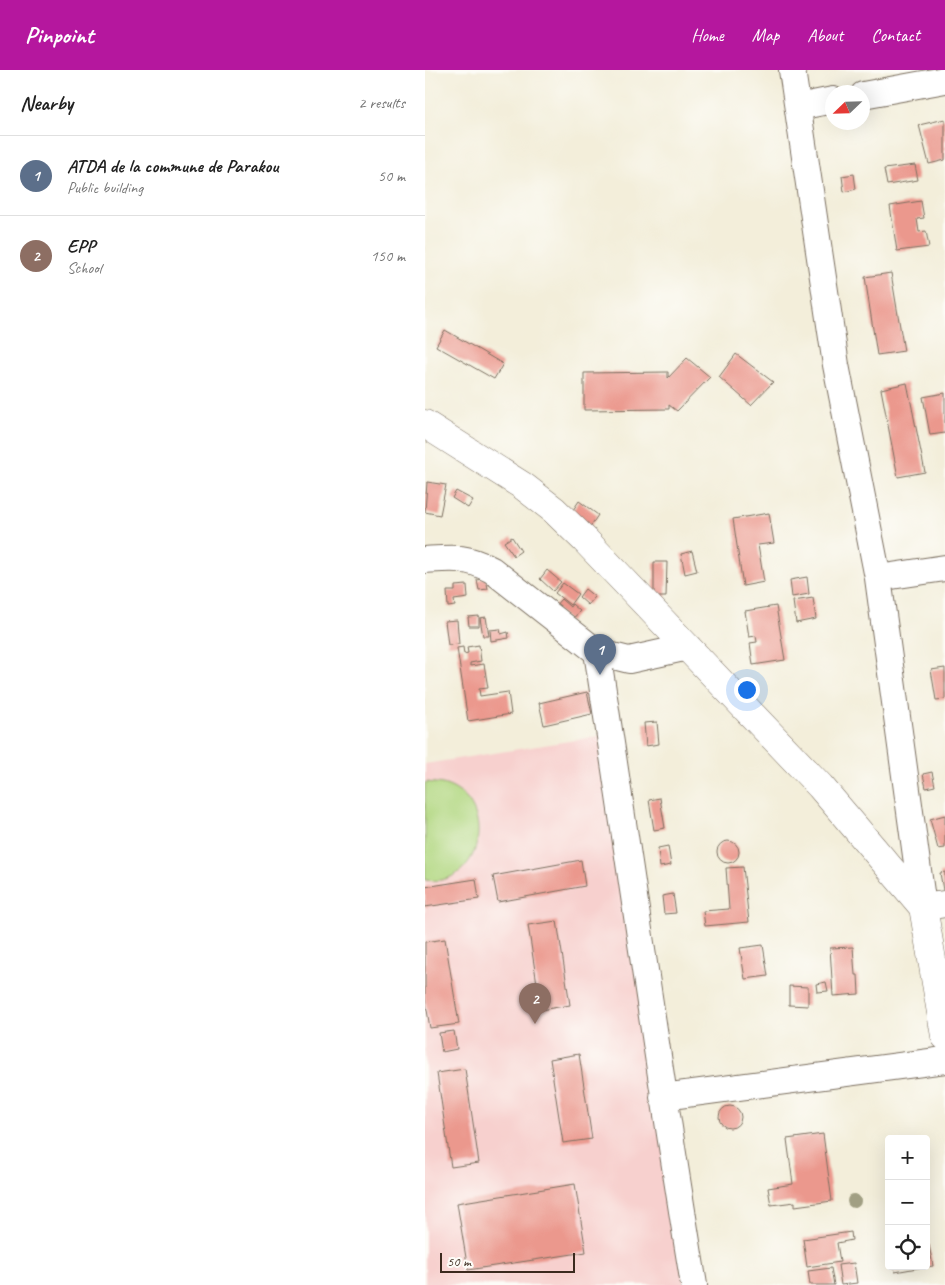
<!DOCTYPE html>
<html lang="en">
<head>
<meta charset="utf-8">
<style>
  :root { --surface:#fff; --page:#f6f6f6; --text:#222; --muted:#767676; --line:#e0e0e0; --accent:#b5179e }
  body { margin:0; font-family:Caveat,sans-serif; background:var(--page); color:var(--text) }
  .controls { position:absolute; right:15px; bottom:15px; display:grid; overflow:hidden; border-radius:5px; box-shadow:0 5px 20px #0002 }
  .controls button { width:45px; height:45px; display:grid; place-items:center; padding:0; border:0; border-bottom:1px solid var(--line); background:var(--surface); color:var(--text); font:25px sans-serif }
  .compass { position:absolute; left:400px; top:15px; width:45px; height:45px; border-radius:50%; background:var(--surface); box-shadow:0 5px 20px #0002; rotate:247deg }
  .scale { position:absolute; left:15px; bottom:12px; width:135px; box-sizing:border-box; padding-left:5px; border:2px solid #3b2a1e; border-top:0; font-size:14px; line-height:18px; white-space:nowrap; color:#3b2a1e; -webkit-text-stroke:4px #fdfcf7; paint-order:stroke }
  .you { position:absolute; left:321px; top:619px; width:18px; height:18px; margin:-12px; border:4px solid #fff; border-radius:50%; background:#1a73e8; box-shadow:0 0 0 8px #1a73e833 }
  .badge { display:grid; place-items:center; width:32px; height:32px; border-radius:50%; background:var(--accent); color:#fff; font-size:16px; font-weight:700 }
  .pin { position:absolute; translate:-50% -41px; filter:drop-shadow(0 1px 2px #0008) }
  .pin::after { content:''; position:absolute; top:26px; width:18px; height:15px; background:inherit; clip-path:polygon(0 0,100% 0,50% 100%) }
  .list { margin:0; padding:0; list-style:none }
  h2 { display:flex; justify-content:space-between; align-items:center; height:65px; margin:0; padding:0 20px; font-size:21px }
  h2 small { font-size:16px; font-weight:400; color:var(--muted) }
  .list li { display:grid; grid-template-columns:32px 1fr auto; gap:15px; align-items:center; box-sizing:border-box; height:80px; padding:0 20px; border-top:1px solid var(--line) }
  .list b { display:block; font-size:19px; white-space:nowrap }
  .list p { margin:0; font-size:16px; white-space:nowrap; color:var(--muted) }
  .list em { font-size:16px; font-style:normal; color:var(--muted) }
  .icon { flex:none; width:28px; height:28px; fill:none; stroke:currentColor; stroke-width:2; stroke-linecap:round; stroke-linejoin:round }
  .map { position:relative; flex:none; width:520px; height:1215px; overflow:hidden }
  header { display:flex; align-items:center; gap:30px; box-sizing:border-box; height:70px; padding:0 25px; background:var(--accent); color:#fff }
  header strong { font-size:24px }
  nav { display:flex; gap:28px; margin-inline-start:auto; font-size:18px }
  main { display:flex }
  aside { flex:1; background:var(--surface) }
  .map>svg:first-child { display:block }
</style>
</head>
<body>
<header>
<strong>Pinpoint</strong>
<nav><a>Home</a><a>Map</a><a>About</a><a>Contact</a></nav>
</header>
<main>
<aside>
<h2>Nearby<small>2 results</small></h2>
<ul class="list">
<li><span class="badge" style="background:#5c6f8a">1</span><div><b>ATDA de la commune de Parakou</b><p>Public building</p></div><em>50 m</em></li>
<li><span class="badge" style="background:#8d6e63">2</span><div><b>EPP</b><p>School</p></div><em>150 m</em></li>
</ul>
</aside>
<div class="map">
<svg width="520" height="1215" viewBox="0 0 520 1215">
  <rect width="100%" height="100%" fill="#fdfcf7"/>
  <filter id="ink" filterUnits="userSpaceOnUse"><feTurbulence type="fractalNoise" baseFrequency=".02" numOctaves="2"/><feDisplacementMap in="SourceGraphic" scale="10" xChannelSelector="R" yChannelSelector="G"/><feConvolveMatrix kernelMatrix="1 2 1 2 8 2 1 2 1" color-interpolation-filters="sRGB"/></filter>
  <filter id="wash" filterUnits="userSpaceOnUse"><feTurbulence type="fractalNoise" baseFrequency=".0096" numOctaves="4" result="noise"/><feDisplacementMap in="SourceGraphic" scale="20" xChannelSelector="R" yChannelSelector="G"/><feGaussianBlur stdDeviation="1.12" result="paint"/><feColorMatrix in="noise" values="0 0 0 0 0 0 0 0 0 0 0 0 0 0 0 0 0 1.4 0 .05"/><feComposite in="paint" operator="in"/></filter>
  <g filter="url(#wash)">
    <rect width="100%" height="100%" fill="#f3eeda"/>
    <!-- built -->
    <path fill="#f7d0ce" d="M175 666 260 1215H0V694Z"/>
    <!-- pitch -->
    <path fill="#b1d780" stroke="#76804f" d="M2 712C8 713 16 713 21 715 75 734 56 819 0 810V713Z"/>
    <g id="blocks">
      <!-- building -->
      <path fill="#eb988d" d="M520 49V90L504 94 494 55Z
        M490 95 493 110 462 115 459 99Z
        M429 104 431 119 419 122 417 106Z
        M496 131 499 148 492 149 494 162 501 161 504 177 472 181 465 136Z
        M466 203 479 281 452 285 440 207Z
        M20 260 78 294 69 309 11 276Z
        M311 284 348 312 326 335 294 307Z
        M262 288 285 307 252 341 244 335V339L159 340V303L243 302V308Z
        M482 313 500 402 473 407 456 319Z
        M520 323V363L505 365 498 327Z
        M2 412 21 415 15 445 0 442Z
        M31 421 48 430 43 438 27 428Z
        M154 431 173 445 165 457 146 443Z
        M344 443 349 473 333 475 339 512 318 516 308 449Z
        M87 467 96 481 89 486 79 472Z
        M267 481 272 501 260 504 256 484Z
        M229 492H242L241 527H229Z
        M122 500 136 512 128 521 115 509Z
        M382 507 384 524 367 527 365 510Z
        M61 508 63 519 54 520 52 510Z
        M138 513 153 524 145 535 130 523Z
        M42 515 43 528 29 530 30 536 23 537 22 521H30V516Z
        M160 519 170 527 163 535 154 527Z
        M388 528 391 549 371 553 368 531Z
        M136 529 145 537 147 534 155 541 145 552 129 537Z
        M351 536 360 590 328 595 325 573 332 572 331 566 324 567 320 541Z
        M54 546V556H44L43 547Z
        M61 547 64 566H58L55 548Z
        M32 550 34 574 23 575 20 551Z
        M75 559 76 564 83 562 84 568 66 571 65 560Z
        M54 575 56 591 45 593V596L59 594 63 618 54 619 55 626 83 622 86 644 43 651 32 578 38 577 39 584 43 583 42 577Z
        M520 598V629L511 630 506 600Z
        M162 622 167 644 119 655 114 633Z
        M232 652 234 674 221 676 219 653Z
        M507 702 510 716 501 718 498 704Z
        M235 728 240 758 229 760 224 730Z
        M520 745V778L513 779 505 749Z
        M292 782a11 11 0 1 1 22 0a11 11 0 1 1-22 0Z
        M243 776 246 795 235 797 233 778Z
        M156 790 160 816 73 832 68 806Z
        M318 797 324 852 280 856 278 841 304 839 301 798Z
        M520 802V820H518L515 803Z
        M51 809 54 829 0 837V817Z
        M248 824 251 843 239 844 237 826Z
        M132 851 145 935 116 940 103 855Z
        M20 869 34 954 5 958 0 928V872Z
        M338 875 343 906 320 909 315 878Z
        M428 877 430 905H433L434 924 408 926 405 878Z
        M401 912 403 921 392 922 391 914Z
        M364 916 383 917V936L364 935Z
        M29 961 32 979 17 982 14 963Z
        M154 984 167 1069 138 1073 125 989Z
        M40 999 54 1093 26 1097 12 1003Z
        M294 1047a11 11 0 1 1 22 0a11 11 0 1 1-22 0Z
        M398 1064 407 1131 370 1136V1132L346 1135 343 1118 368 1114 362 1069Z
        M150 1114 161 1182 43 1200 32 1133Z
        M426 1162 427 1170 412 1173 415 1192 382 1197 378 1169Z
        M501 1175H504L508 1196 501 1197Z
        M429 1193 432 1213 416 1215 413 1195Z
        M469 1196H498V1197L470 1202Z
        M406 1198 409 1215H385L383 1201Z"/>
    </g>
  </g>
  <g filter="url(#ink)">
    <use href="#blocks" fill-opacity="0" stroke="#7b6f60" stroke-width="1"/>
    <g fill="none" stroke-linecap="round" stroke-linejoin="round">
      <!-- minor casing -->
      <g stroke="#7b6f60" stroke-width="28">
        <path id="minor" d="M367 0 411 295 453 508 498 837 520 834
          M438 25 520 10
          M373 37 408 30
          M0 490C29 488 40 486 67 500L172 582 204 590 263 577
          M453 508 520 498
          M172 582C205 793 234 1004 269 1215
          M238 1027 520 990"/>
      </g>
      <!-- major casing -->
      <g stroke="#7b6f60" stroke-width="29">
        <path id="major" d="M0 354 98 416 129 440 160 470 395 716 498 837 520 966"/>
      </g>
      <!-- minor -->
      <use href="#minor" stroke="#fff" stroke-width="26"/>
      <!-- major -->
      <use href="#major" stroke="#fff" stroke-width="28"/>
    </g>
    <!-- trees -->
    <circle fill="#a19f83" cx="429" cy="1131" r="7"/>
  </g>
</svg>
<div class="controls">
<button>+</button>
<button>−</button>
<button><svg class="icon" aria-label="locate" viewBox="0 0 24 24"><circle cx="12" cy="12" r="6"/><path d="M12 2v4M12 18v4M2 12h4M18 12h4"/></svg></button>
</div>
<svg class="compass" viewBox="-18 -18 36 36"><path d="M0-13l5 13h-10z" fill="#e53935"/><path d="M0 13l5-13h-10z" fill="#767676"/></svg>
<div class="scale">50 m</div>
<div class="you"></div>
<div class="pin badge" style="left:175px;top:605px;background:#5c6f8a">1</div>
<div class="pin badge" style="left:110px;top:954px;background:#8d6e63">2</div>
</div>
</main>
</body>
</html>
